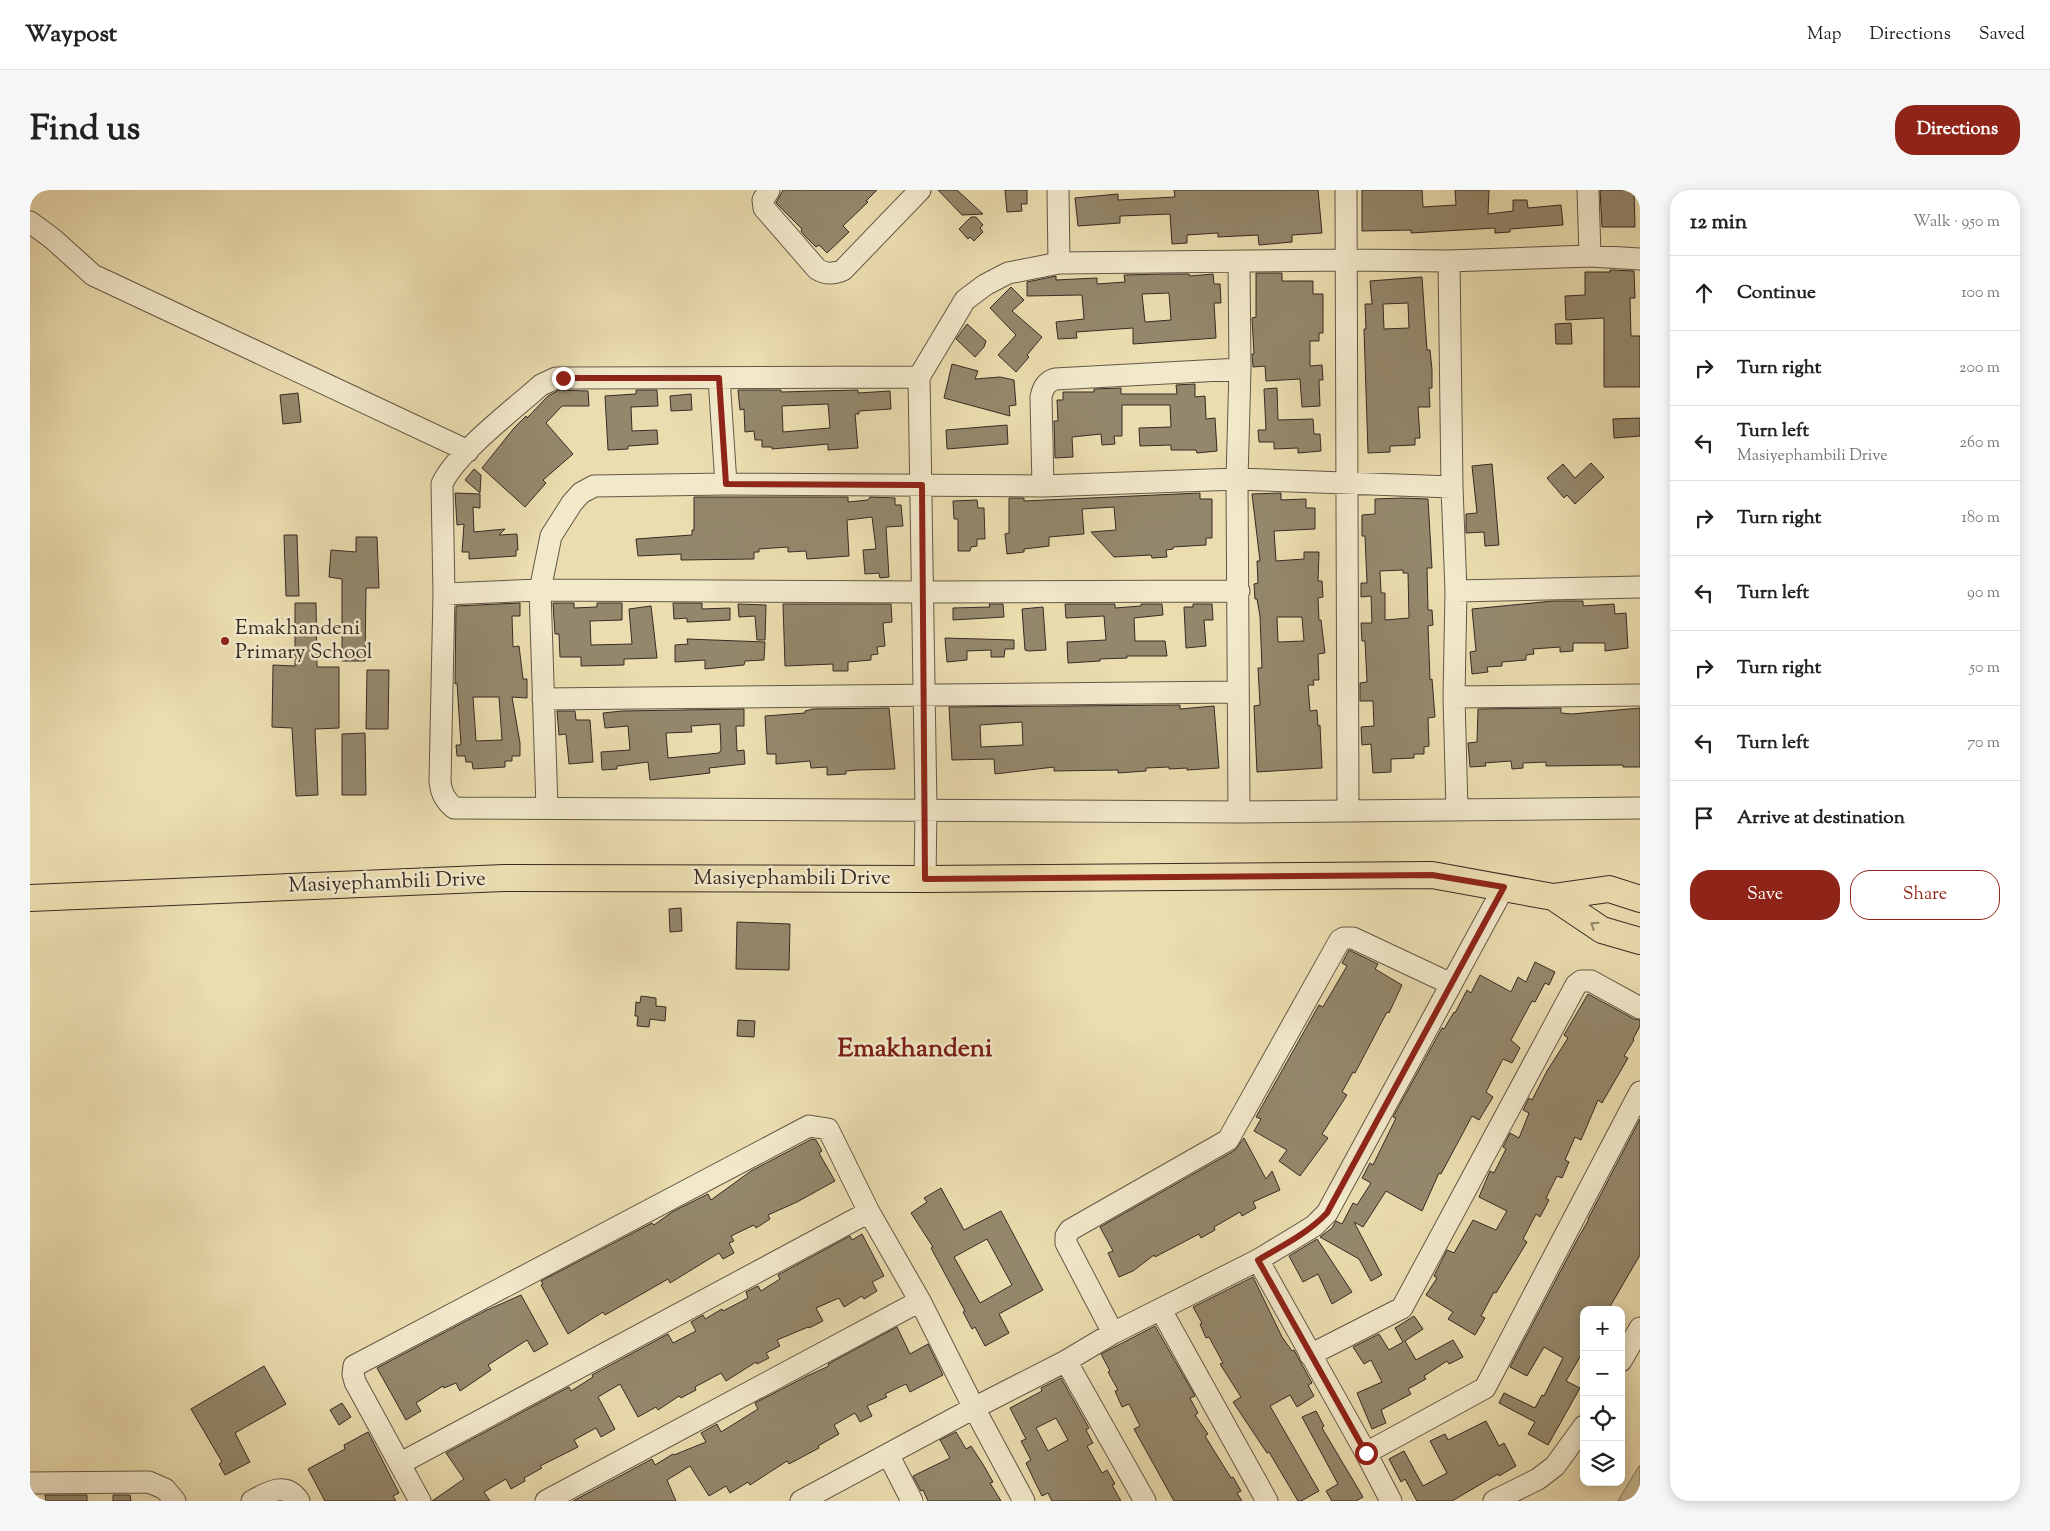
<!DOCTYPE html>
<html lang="en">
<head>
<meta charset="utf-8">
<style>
  :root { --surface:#fff; --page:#f6f6f6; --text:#222; --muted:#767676; --line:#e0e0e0; --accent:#8f2418 }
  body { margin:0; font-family:"Sorts Mill Goudy",serif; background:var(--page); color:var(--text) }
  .controls { position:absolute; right:15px; bottom:15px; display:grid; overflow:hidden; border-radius:10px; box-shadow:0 2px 12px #0003 }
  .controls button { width:45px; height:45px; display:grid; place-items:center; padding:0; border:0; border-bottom:1px solid var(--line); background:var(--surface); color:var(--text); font:25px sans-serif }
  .stop { position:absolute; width:15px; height:15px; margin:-11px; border:4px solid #8f2418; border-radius:50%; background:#fff }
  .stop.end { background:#8f2418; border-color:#fff; box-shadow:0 1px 5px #0008 }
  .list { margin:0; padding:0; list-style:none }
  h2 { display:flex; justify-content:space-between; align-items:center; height:65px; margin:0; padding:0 20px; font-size:21px }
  h2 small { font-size:16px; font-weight:400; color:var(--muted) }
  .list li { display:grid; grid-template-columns:32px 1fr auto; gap:15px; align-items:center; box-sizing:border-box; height:75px; padding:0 20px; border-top:1px solid var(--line) }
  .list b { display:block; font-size:19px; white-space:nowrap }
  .list p { margin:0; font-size:16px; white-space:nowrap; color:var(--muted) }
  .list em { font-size:16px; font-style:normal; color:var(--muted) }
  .actions { display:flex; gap:10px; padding:15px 20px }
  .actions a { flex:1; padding:11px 0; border:1px solid var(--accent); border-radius:20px; text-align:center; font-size:18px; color:var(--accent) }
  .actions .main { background:var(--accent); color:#fff }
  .icon { flex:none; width:28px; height:28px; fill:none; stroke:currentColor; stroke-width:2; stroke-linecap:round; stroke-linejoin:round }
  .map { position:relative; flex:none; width:1610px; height:1311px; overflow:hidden; border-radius:20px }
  header { display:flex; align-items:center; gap:30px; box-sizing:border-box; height:70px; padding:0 25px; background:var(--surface); border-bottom:1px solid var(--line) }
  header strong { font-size:24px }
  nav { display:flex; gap:28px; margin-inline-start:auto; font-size:18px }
  .intro { display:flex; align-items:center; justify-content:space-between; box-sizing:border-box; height:120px; padding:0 30px }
  h1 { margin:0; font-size:35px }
  .button { padding:12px 22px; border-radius:20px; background:var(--accent); color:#fff; font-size:18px; font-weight:700 }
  main { display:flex; gap:30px; padding:0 30px }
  aside { flex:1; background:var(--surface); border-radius:20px; box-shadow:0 2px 12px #0003 }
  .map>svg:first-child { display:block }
</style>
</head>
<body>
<header>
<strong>Waypost</strong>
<nav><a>Map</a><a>Directions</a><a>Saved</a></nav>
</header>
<div class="intro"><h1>Find us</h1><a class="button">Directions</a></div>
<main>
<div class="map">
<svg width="1610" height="1311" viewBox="0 0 1610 1311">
  <rect width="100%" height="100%" fill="#ebddaf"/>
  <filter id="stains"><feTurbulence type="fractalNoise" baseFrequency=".004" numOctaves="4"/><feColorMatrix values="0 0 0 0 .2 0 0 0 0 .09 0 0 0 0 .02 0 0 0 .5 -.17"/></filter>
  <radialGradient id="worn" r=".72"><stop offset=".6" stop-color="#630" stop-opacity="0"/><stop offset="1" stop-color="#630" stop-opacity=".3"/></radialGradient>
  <!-- green -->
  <path fill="#ccbf97" stroke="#81755e" d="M1609 1276H1610V1311H1588Z"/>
  <!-- building -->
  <path fill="#94886c" stroke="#362b24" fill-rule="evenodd" d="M753 0H847L836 11 838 12 813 36 819 42 797 63 789 55 786 57 774 45 771 41 772 39 746 13Z
    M908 0H927L953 24 932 25Z
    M975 0H997V14H991L992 21 977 22Z
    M1144 0H1288L1292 43 1262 45V52L1229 55 1228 45 1188 47V43L1157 45V53L1142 54 1140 24 1090 26V33L1048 36 1045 8 1088 4V10L1145 7Z
    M1332 0H1392L1393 17 1426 15 1425 0H1459L1458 24 1483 21V10H1497L1498 18 1531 15 1533 35 1480 39V42L1465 43V38L1381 43V40L1332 41Z
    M1570 0H1604L1605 37H1572Z
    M941 27H946L953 35 950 38 953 42 944 51 940 47 938 49 929 39Z
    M1580 80 1604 81 1605 108H1600L1601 146H1610V197H1574V128L1536 130 1535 106 1555 105V82H1580Z
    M1226 83H1252V91H1283V104H1293V143H1289V151H1280V176L1292 175 1293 190H1289L1290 216 1272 217 1270 189 1236 191 1235 176 1223 177 1222 164H1224L1222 128 1226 127Z
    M1133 84H1159L1160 86 1183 84 1184 94H1190L1191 113H1184L1186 148 1103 154V138L1046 142 1047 148 1028 149 1026 132 1054 129 1052 105 997 106V92L1026 86V90L1067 88V94L1095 92 1094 85ZM1139 103 1141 130 1115 132 1112 104Z
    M1392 87 1397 160H1400L1402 180V198H1399L1400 217H1388L1390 248H1385V255L1360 256V262L1338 263 1334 139H1336L1335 114H1342L1340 91ZM1378 113 1379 138 1354 139 1353 114Z
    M981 97 994 110 982 121 1012 147 997 165 999 167 986 182 968 165 986 145 960 118Z
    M1541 133 1542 154H1526L1525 134Z
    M937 134 956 151 954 157 945 167 926 149Z
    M922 174 948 181 945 189 970 187 984 190 986 215 979 216 980 226 914 208Z
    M1165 194V207L1175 206 1176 229 1185 228 1187 261 1167 263 1166 260H1141V255L1110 256 1109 238 1141 237 1140 215H1092V246H1084L1085 254 1072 255 1071 244 1042 247 1043 267 1025 268 1024 231H1028L1027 210H1033V202H1064V199L1091 198V204H1147L1146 195Z
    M1247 198 1248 230 1283 229 1284 244H1290L1291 261 1268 263V258L1244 259V252H1229L1228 240H1236L1234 199Z
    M529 200 558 201 559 216H532L516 233 543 264 513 290 516 293 495 317 452 278 484 238 496 226 497 228 518 206Z
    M606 200H627L628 216 601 217 602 241 627 240 628 254 598 256V259L578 260 575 206 606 204Z
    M708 200H751V202L828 200V203L860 201 861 219 829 221V224H825L828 258 798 260V254L742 259V257H732V250H725L724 241 715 242 714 219 710 220ZM798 214 800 238 753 242 752 216Z
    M268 203 271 232 253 234 250 205Z
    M661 204 662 220 641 221 640 206Z
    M1610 228V246L1584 248 1583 229Z
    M977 235 978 254 917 259 916 240Z
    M1561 273 1574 287 1545 314 1537 305 1534 308 1517 288 1533 274 1545 288Z
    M1462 274 1469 355 1455 356 1454 342 1436 343V324L1447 323 1442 276Z
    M444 279 451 285 450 303 435 290Z
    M425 303 450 304V318L443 317 444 342 475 339 469 345 487 344 488 360H486V366L439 369V362H432L434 334 427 335Z
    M1170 303V309H1182V348H1176V355L1143 357V359L1136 360 1137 367 1122 368 1121 365 1084 367 1061 342 1086 340 1084 317 1052 319 1054 344 1019 347V356L994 359V362L977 364 975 344 979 343V308H994V311Z
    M1251 303V310L1276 309V318H1285V339L1244 341 1246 371 1274 369V362H1289L1288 391H1292L1293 407 1288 408 1289 430H1291L1295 463 1288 464 1289 490H1283L1284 495H1278L1280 521 1287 520 1288 536 1290 535 1292 578 1227 582 1224 516 1230 515 1228 478H1232L1230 426 1227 409H1225L1224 394 1228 393 1227 371H1230L1222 304ZM1247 427H1272L1274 451 1248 452Z
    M664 307H818V312L838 310 840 307 865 308V315H871L873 336 856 337 859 387 850 388 849 383 835 384 833 360 846 359 842 327 817 330 819 366 777 369 776 361 758 362V357L729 359V362H724V369L651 370V364L608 366 606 349 662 345V340H664Z
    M1372 308 1398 309 1402 378H1397L1398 420H1402L1403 435 1398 436 1400 490 1402 489 1405 527 1398 528 1399 556 1394 557V564H1384V568L1361 569V582L1343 583 1341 554 1332 555 1331 537 1344 536 1343 511H1330V493L1337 492 1335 451H1332L1331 433H1342L1341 406 1331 407V393H1337L1335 346H1332V325L1345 324V309ZM1373 380V383H1378L1379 428 1355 430V403H1351L1350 381Z
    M947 310 948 318H954L955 349H947V356L941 357 940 361H928V329H924L923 311Z
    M254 345H267L269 406H256Z
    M326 347H347L349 398H336L335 471H312V389L299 387 301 360 326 362Z
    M1523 411H1553V416L1584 414 1585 424 1596 423 1598 458 1575 461V453H1543V461L1530 462V457L1503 459 1504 464 1496 465V470L1472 472V476L1457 477 1458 482 1442 484 1440 462 1446 461 1442 419Z
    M265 413H286L287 477H309V538L285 539 288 605 266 606 262 538 242 537 243 475 265 476Z
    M490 413V426H482L483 457 489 456 493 489H497V508L482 507 490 553V566H482V571H475V577L443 579 442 572H436L435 566H427L426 555H431L427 493 425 494 426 416ZM443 507H469L472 550 446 551Z
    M523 413H544V418L567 417V413H592V430L560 431 561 455 602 454 599 419 621 416 627 468 594 469V475L551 476V467H530L529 444H525Z
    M643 413H672V419L700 418V430L657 432V428L644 429Z
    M708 414 736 415 735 450H727L725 426 709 427Z
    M753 414H861L862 432 853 433 855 456 847 457 848 464 841 465V470L818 472V481H803V474L755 476Z
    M959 414H973L974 427 923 430V418L960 417Z
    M1035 414H1085V418L1111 416V414H1132L1133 425 1104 428 1105 451H1135L1137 466H1097V468L1070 469V471L1038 473 1037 452 1076 450 1074 426 1036 428Z
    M1163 414H1182L1183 430H1174L1176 456 1156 458 1154 417H1163Z
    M1013 417 1016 460 999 461 995 460 992 419Z
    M915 448 984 450V459H975L974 467H961V460L937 461V470L917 472Z
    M657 449 735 452 734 470 715 471 714 475 675 479V470L645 472V455L658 454Z
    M337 480H359L358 539H336Z
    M1150 515V519L1184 516 1189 578 1157 580V578L1139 579V577L1116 578V581L1088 583V580L1024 581V577L965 584 964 569 922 570 919 517ZM992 532 993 555 951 557 950 535Z
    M859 518 865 579 829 580 816 581V584L797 585V577L781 578 780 571 746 574V564H737L735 526 775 523V521L783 519Z
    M1531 518V523L1542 524 1610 518V577H1593V575L1516 576V572L1493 573V578L1482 579 1481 571 1455 573 1456 576 1440 577 1438 553 1447 552 1448 519Z
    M714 519V536H706L707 561 714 560 715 574 679 578 680 583 620 590 618 572 587 576V579L572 580 571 562 600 560 598 536 575 538 573 523 592 521ZM690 534 691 560 689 563 638 568 636 543 662 542 661 536Z
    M527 521H545L546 530H560L563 572 539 574 536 544 529 545Z
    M335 543 336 605H312V544Z
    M651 718 652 741 640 742 639 719Z
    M707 732 760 734 759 780 706 779Z
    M1319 760 1348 774 1345 779 1372 795 1359 823 1357 822 1325 883 1323 882 1312 902 1317 905 1292 944 1298 948 1270 986 1249 971 1257 960 1224 941 1231 929 1226 927 1289 815 1293 817 1317 776 1312 773Z
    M1505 772 1525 782 1519 795 1515 793 1505 812 1502 811 1481 850 1490 858 1482 873 1473 869 1456 902 1463 907 1449 930 1442 926 1411 984 1409 983 1392 1021 1356 1001 1333 1037 1324 1032 1352 1085 1341 1091 1329 1069 1290 1047 1302 1038 1306 1031 1312 1034 1323 1013 1327 1015 1341 993 1332 988 1340 973 1343 975 1366 928 1363 927 1412 838 1414 839 1424 822 1425 823 1437 800 1441 803 1450 785 1481 802 1488 787 1496 792Z
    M1558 804 1604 829 1610 830V836L1603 849 1604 850 1594 866 1598 868 1572 913 1568 910 1551 950 1545 947 1535 970 1539 972 1532 988 1527 986 1516 1008 1519 1010 1510 1027 1506 1024 1493 1049 1497 1052 1466 1103 1464 1102 1451 1126 1455 1128 1445 1145 1418 1129 1423 1122 1396 1105 1407 1088 1404 1086 1417 1060 1424 1063 1443 1030 1466 1040 1477 1021 1449 1007 1460 981 1464 983 1476 959 1473 957 1480 943 1489 948 1499 923 1493 920 1499 908 1502 910 1517 881 1538 848 1534 845Z
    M611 806 626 808V816L636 817 635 831 620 829 619 837 607 836 608 826H605L606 812 610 813Z
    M708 830 725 831 724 847 707 846Z
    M1610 929V1065L1578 1120H1554V1160L1536 1191 1550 1198 1518 1255 1498 1244 1505 1232 1469 1213 1474 1203 1505 1218 1512 1205 1514 1206 1533 1168 1514 1157 1497 1186 1480 1177 1547 1050 1559 1029H1558Z
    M1214 948 1236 989 1242 981 1250 1000 1223 1012 1226 1018 1212 1026 1210 1022 1184 1037 1185 1040 1171 1048 1169 1044 1125 1067 1124 1065 1103 1081 1089 1087 1078 1063 1083 1061 1070 1037 1204 961Z
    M782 949 786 950 792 961 789 963 805 991 767 1012 738 1025 740 1029 726 1038 724 1035 701 1046 704 1051 699 1053 704 1063 693 1069 689 1063 640 1093 638 1089 575 1125 573 1122 538 1144 511 1095 513 1094 511 1091 622 1033 624 1035 642 1022 678 1004 681 1010 721 981Z
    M911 998 934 1040 971 1021 1013 1100 969 1124 979 1143 955 1156 945 1137 942 1139 933 1122 935 1121 901 1058 903 1057 881 1023 897 1012 894 1008ZM957 1049 982 1095 950 1113 924 1067Z
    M832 1044 854 1086 842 1092 847 1101 834 1109 832 1106 814 1117 809 1108 786 1118 793 1131 779 1138 778 1137 747 1150 750 1156 736 1163 739 1168 727 1174 726 1172 696 1191 691 1183 665 1197 666 1200 651 1208 649 1206 628 1220 626 1217 608 1227 590 1194 568 1207 585 1239 571 1247 566 1238 544 1250 548 1257 510 1276 512 1278 494 1288 495 1291 481 1299 476 1289 454 1302 460 1311H402L434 1289 416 1263 539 1197 541 1201 563 1187 562 1185 638 1144 643 1153 666 1141 661 1132 673 1125 675 1129 692 1119 693 1121 718 1108 716 1102 728 1096 731 1101 750 1089 748 1085 820 1046 822 1050Z
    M1287 1049 1322 1102 1302 1114 1288 1084 1273 1092 1259 1066Z
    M1223 1087 1252 1147 1262 1161 1264 1160 1282 1193 1278 1195 1284 1206 1267 1217 1260 1205 1240 1216 1289 1301 1271 1311H1268L1239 1262 1237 1263 1203 1212 1211 1207 1190 1174 1193 1173 1179 1147 1176 1148 1170 1134 1172 1133 1163 1117Z
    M491 1105 518 1154 504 1162 497 1150 458 1175 461 1180 430 1201 426 1193 414 1198 413 1196 386 1213 391 1221 376 1230 347 1178 455 1121Z
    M1384 1126 1393 1139 1375 1151 1386 1170 1423 1150 1433 1167 1419 1174 1417 1171 1394 1186 1396 1189 1378 1199 1381 1204 1351 1220 1356 1233 1342 1239 1327 1203 1352 1192 1341 1170 1334 1174 1323 1157 1349 1144 1359 1160 1373 1152 1365 1138Z
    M1125 1136 1165 1206 1160 1208 1168 1223 1165 1225 1178 1244 1175 1246 1201 1288 1203 1287 1211 1301 1207 1303 1212 1311H1144L1104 1239 1110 1236 1099 1214 1092 1217 1085 1201 1088 1200 1078 1182 1080 1181 1071 1164Z
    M867 1137 880 1164 898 1154 913 1185 880 1202 876 1194 855 1204 857 1207 837 1216 842 1226 830 1232 825 1223 804 1235 809 1244 788 1256 789 1258 759 1274 757 1271 720 1295 718 1292 700 1303 696 1296 679 1306 660 1276 637 1290 646 1311H543L622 1269 625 1275 643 1264 644 1265 676 1252 671 1243 687 1234 691 1242 728 1219 725 1213 777 1186 799 1176 798 1174Z
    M234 1176 256 1214 205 1243 220 1272 195 1285 189 1274 192 1272 161 1219Z
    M1031 1188 1059 1238 1056 1240 1063 1253 1057 1256 1072 1283 1077 1280 1085 1294 1082 1295 1091 1311H1022L1018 1303 1012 1306 1005 1292 996 1273 1001 1270 991 1251 996 1249 980 1218 1012 1201 1011 1198ZM1026 1228 1038 1250 1018 1261 1006 1238Z
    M312 1213 321 1227 309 1235 300 1220Z
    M1286 1221 1294 1236 1292 1238 1333 1307 1326 1311H1302L1296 1301 1308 1294 1272 1227Z
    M1456 1231 1469 1256 1474 1253 1486 1276 1469 1286 1468 1284 1422 1311H1387L1375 1289 1371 1292 1359 1269 1374 1261 1393 1296 1417 1283 1400 1251 1415 1244 1418 1250Z
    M338 1242 369 1303 363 1306 366 1311H295L278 1279 315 1259 314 1255Z
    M926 1242 936 1259 941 1256 954 1276 963 1292 960 1293 971 1311H898L893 1300 891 1301 883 1286 920 1268 910 1250Z
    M15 1305H57V1311H16Z
    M83 1305H100L101 1311H83Z"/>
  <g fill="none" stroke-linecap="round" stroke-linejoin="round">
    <!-- minor casing -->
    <g stroke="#635847" stroke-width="23">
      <path id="minor" d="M739 0 733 10 734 18 787 79C796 85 804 84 813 80L890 0
        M1028 0 1029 73
        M1316 0 1318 621
        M1558 0 1560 66
        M0 32 23 49 63 85 438 261
        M1419 71 1422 297 1426 401 1424 507 1427 620
        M1209 72 1210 179 1207 289 1209 622
        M889 187 533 188H526L511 195C484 219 425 264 412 294L414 404 410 591C411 603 415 610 424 618L1209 622 1610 618
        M689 188 696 294
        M1013 296 1011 207C1013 198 1016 192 1025 189L1210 179
        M1426 401 1610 397
        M414 404 510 400 893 402 1209 401
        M1424 507 1610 505
        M513 509 1208 502
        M517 618 510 400 521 346 542 313 551 303 564 296 696 294 1013 296 1207 289 1422 297
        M895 689 896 619 889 187 935 110 955 95 978 83 1029 73 1317 70 1419 71 1560 66 1610 69
        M1228 1070 1336 1263 1361 1311
        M1131 1120 1237 1311
        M1083 1143 1036 1053V1046L1040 1040 1198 950 1310 750 1314 748H1323L1421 794
        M1280 1165 1372 1118 1546 795 1551 791H1561L1610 818
        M1036 1171 1115 1311
        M1591 1171 1610 1138
        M1336 1263 1455 1198 1610 902
        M858 1264 882 1311
        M371 1273 839 1022
        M0 1293 119 1292 135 1299 145 1311
        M222 1311C238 1302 256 1291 269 1311
        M390 1311 325 1192 323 1184 324 1176 779 936 798 939 839 1022 890 1111 944 1218 994 1311
        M516 1311 890 1111
        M771 1311 944 1218 1036 1171 1083 1143 1228 1070 1284 1036 1297 1023 1474 697
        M1464 1311 1508 1289 1525 1276 1554 1236"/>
    </g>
    <!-- major casing -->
    <g stroke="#362b24" stroke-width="28">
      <path id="major" d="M1523 707 1572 740 1610 751
        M0 708 474 688 895 689 1402 685 1523 707 1579 699 1610 709"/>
    </g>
    <!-- minor -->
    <use href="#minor" stroke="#f2e9cb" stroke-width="21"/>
    <!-- major -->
    <use href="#major" stroke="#ebddaf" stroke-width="26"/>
  </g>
  <!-- one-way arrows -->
  <defs><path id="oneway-chevron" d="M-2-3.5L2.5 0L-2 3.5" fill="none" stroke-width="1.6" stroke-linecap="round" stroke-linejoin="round" transform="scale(1.25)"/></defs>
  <use stroke="#90846a" href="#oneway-chevron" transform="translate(1564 735) rotate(-146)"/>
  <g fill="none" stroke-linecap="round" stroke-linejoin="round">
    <!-- route -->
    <path stroke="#8f2418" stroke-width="6" d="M533 188H689L696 294 892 295 895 689 1402 685 1474 697 1297 1023C1277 1044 1252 1056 1228 1070L1336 1263"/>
  </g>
  <!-- markers -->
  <circle fill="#8f2418" stroke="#f2e9cb" stroke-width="2" cx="195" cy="451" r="5"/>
  <g text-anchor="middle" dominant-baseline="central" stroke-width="5" stroke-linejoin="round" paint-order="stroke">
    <!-- poi labels -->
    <g font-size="21" fill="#362b24" stroke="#f2e9cb" text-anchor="start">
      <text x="205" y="439">Emakhandeni<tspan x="205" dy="24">Primary School</tspan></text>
    </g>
    <!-- street labels -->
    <g font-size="21" fill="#362b24" stroke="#f2e9cb">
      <text x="762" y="689">Masiyephambili Drive</text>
      <text transform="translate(357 693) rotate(-2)">Masiyephambili Drive</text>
    </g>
    <!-- district labels -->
    <g font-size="26" font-weight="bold" fill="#7a1f14" stroke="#f2e9cb">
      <text x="885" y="859">Emakhandeni</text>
    </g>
  </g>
  <rect width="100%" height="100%" filter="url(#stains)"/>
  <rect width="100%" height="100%" fill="url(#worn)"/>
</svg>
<div class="controls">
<button>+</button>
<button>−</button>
<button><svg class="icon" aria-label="locate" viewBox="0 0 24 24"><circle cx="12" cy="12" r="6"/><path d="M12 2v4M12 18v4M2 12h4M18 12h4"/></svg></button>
<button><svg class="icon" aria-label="layers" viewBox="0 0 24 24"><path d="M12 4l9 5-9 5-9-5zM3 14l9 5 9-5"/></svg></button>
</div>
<div class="stop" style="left:1336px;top:1263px"></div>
<div class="stop end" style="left:533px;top:188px"></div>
</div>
<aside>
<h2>12 min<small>Walk · 950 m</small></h2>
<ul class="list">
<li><svg class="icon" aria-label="ahead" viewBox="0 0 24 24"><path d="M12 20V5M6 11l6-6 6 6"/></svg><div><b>Continue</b></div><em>100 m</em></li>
<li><svg class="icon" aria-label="right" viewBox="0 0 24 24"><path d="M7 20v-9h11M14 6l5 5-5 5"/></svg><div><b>Turn right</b></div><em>200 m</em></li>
<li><svg class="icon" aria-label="left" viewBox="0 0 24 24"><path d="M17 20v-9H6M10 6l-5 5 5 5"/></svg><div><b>Turn left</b><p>Masiyephambili Drive</p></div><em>260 m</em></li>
<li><svg class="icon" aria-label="right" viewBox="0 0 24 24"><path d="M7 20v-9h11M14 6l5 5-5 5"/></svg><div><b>Turn right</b></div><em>180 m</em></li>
<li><svg class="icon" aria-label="left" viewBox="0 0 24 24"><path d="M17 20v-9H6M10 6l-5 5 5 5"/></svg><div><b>Turn left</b></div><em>90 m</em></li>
<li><svg class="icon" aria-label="right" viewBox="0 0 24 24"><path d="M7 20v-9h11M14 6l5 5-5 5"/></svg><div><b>Turn right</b></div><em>50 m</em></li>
<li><svg class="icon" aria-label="left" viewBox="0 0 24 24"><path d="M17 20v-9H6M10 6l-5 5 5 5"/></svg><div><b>Turn left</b></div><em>70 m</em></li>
<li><svg class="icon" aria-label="arrive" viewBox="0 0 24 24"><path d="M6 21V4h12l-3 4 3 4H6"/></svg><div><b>Arrive at destination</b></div></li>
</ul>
<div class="actions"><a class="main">Save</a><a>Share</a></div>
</aside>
</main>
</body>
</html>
